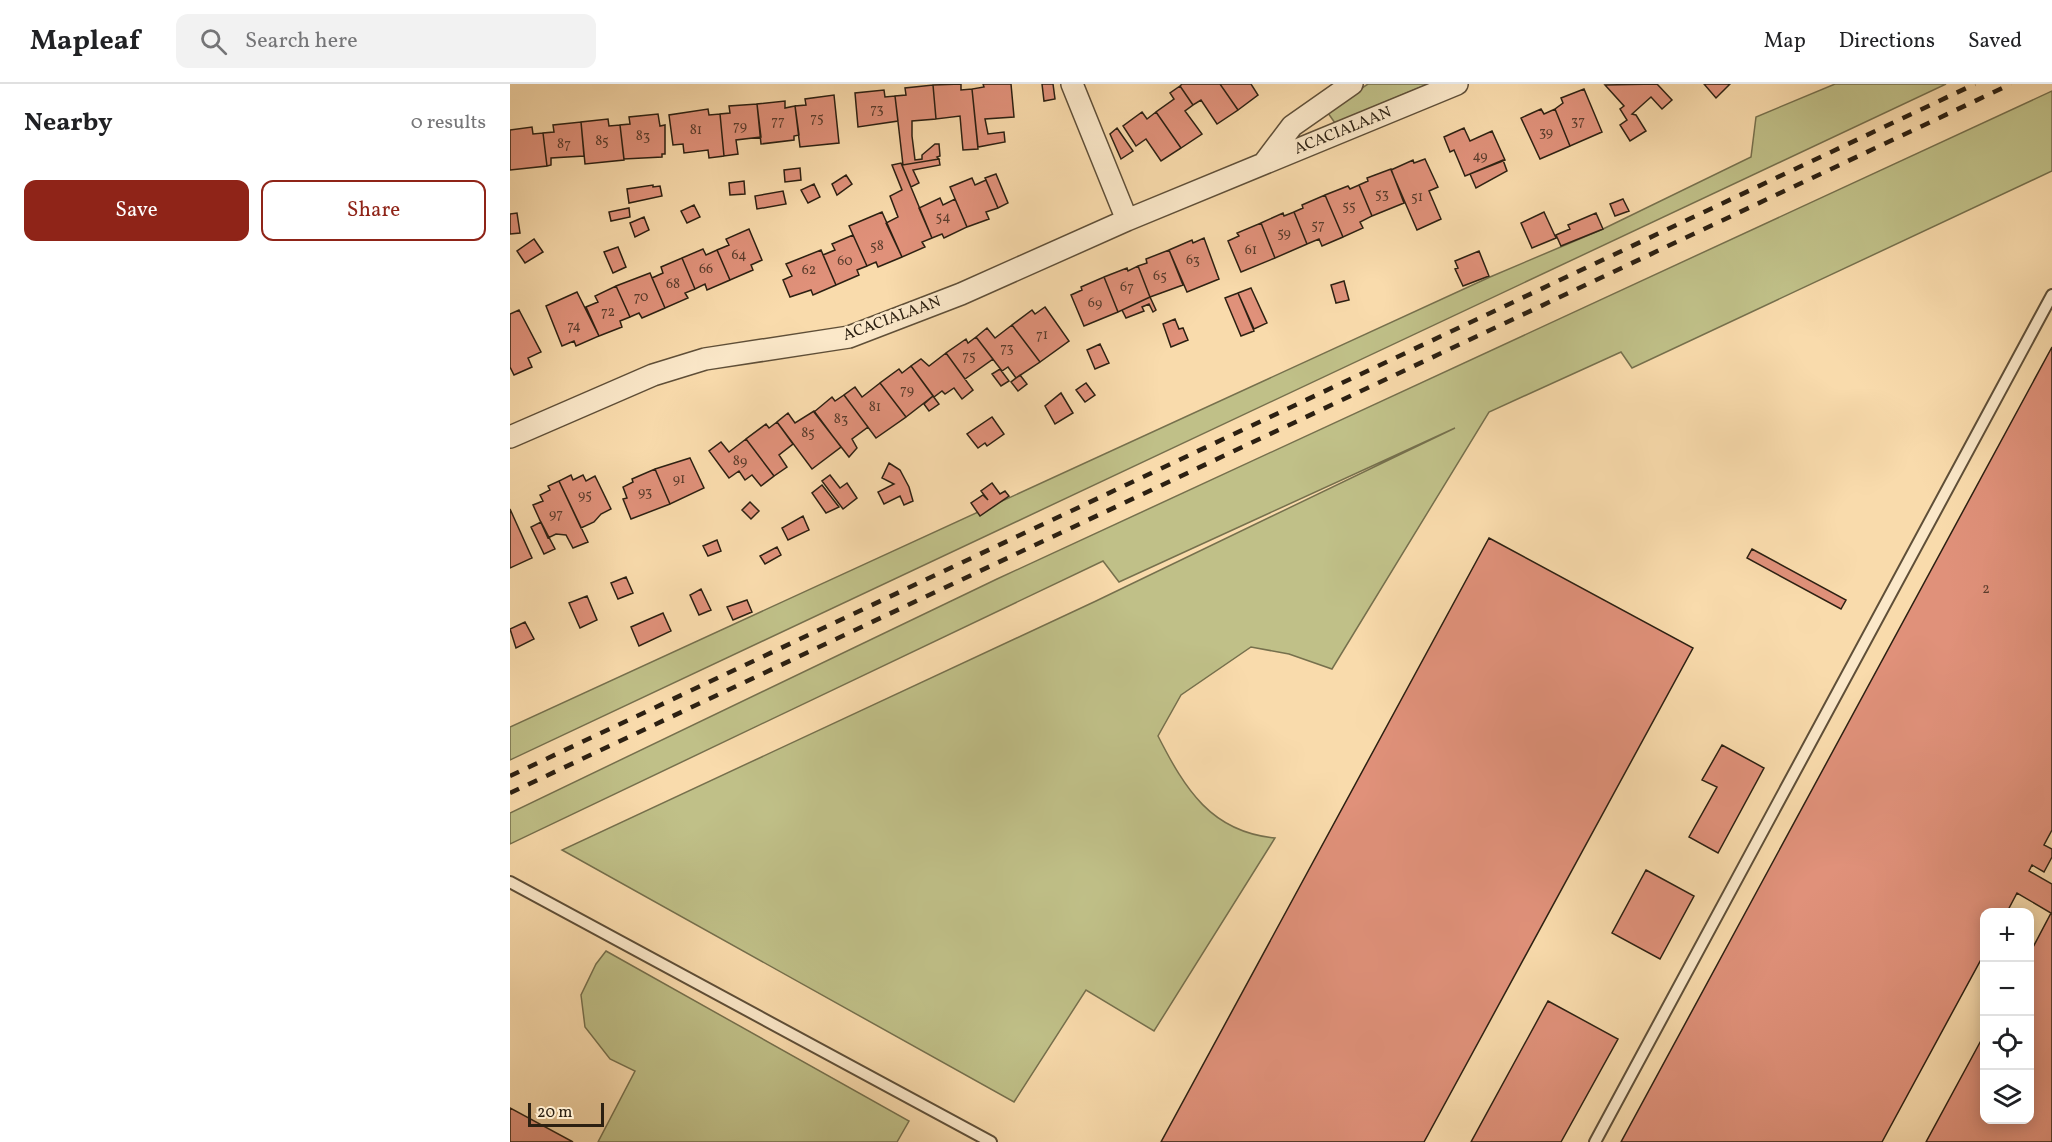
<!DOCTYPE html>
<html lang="en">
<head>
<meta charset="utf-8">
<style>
  :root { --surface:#fff; --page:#f2f2f2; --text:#202124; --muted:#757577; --line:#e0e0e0; --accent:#8f2418 }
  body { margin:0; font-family:Vollkorn,serif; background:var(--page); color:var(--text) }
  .controls { position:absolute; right:18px; bottom:18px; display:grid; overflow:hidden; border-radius:12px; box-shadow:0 3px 15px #0003 }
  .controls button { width:54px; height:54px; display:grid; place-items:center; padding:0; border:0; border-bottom:2px solid var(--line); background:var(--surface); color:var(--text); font:30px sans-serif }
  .scale { position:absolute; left:18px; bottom:15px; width:76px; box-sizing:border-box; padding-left:6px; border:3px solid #2c2012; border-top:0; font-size:16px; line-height:21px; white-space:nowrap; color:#2c2012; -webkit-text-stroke:4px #fbe8c9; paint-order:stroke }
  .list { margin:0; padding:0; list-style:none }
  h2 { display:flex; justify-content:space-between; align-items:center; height:78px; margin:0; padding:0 24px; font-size:26px }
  h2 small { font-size:20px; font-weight:400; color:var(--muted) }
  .actions { display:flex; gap:12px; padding:18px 24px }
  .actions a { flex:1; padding:14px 0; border:2px solid var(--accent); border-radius:12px; text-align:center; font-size:21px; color:var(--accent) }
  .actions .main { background:var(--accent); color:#fff }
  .icon { flex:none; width:33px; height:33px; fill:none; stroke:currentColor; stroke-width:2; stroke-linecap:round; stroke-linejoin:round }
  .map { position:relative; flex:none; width:1542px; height:1058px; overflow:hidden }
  header { display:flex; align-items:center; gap:36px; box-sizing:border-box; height:84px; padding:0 30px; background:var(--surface); border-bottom:2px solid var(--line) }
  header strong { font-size:28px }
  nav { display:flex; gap:33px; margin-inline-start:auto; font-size:21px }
  .search { width:420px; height:54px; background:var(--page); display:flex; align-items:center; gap:15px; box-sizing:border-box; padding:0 21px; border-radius:12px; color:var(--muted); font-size:22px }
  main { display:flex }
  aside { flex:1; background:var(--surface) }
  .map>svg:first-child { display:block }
</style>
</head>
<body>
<header>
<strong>Mapleaf</strong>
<div class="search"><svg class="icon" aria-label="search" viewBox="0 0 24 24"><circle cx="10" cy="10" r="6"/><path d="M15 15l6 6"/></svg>Search here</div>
<nav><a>Map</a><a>Directions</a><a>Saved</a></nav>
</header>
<main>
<aside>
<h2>Nearby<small>0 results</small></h2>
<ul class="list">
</ul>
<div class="actions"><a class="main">Save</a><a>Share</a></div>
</aside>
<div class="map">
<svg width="1542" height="1058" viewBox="0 0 1542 1058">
  <rect width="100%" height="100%" fill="#f9dbac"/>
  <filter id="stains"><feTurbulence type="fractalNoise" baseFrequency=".00333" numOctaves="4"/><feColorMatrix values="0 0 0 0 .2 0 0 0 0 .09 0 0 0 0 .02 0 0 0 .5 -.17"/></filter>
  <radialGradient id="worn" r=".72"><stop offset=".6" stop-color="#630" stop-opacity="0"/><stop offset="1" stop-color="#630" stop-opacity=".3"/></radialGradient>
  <!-- green -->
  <path fill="#c0c088" stroke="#76704d" stroke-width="1.5" d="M858 0H918L825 39 818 29 824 22Z
    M1325 0H1436L0 676V643L980 193 1093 145 1241 73 1246 33Z
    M1542 7V87L1122 284 1111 268 979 328 822 585 779 570 741 563 671 611 648 652C675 705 701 748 765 754L644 947 576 906 504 1018 52 766 586 517 945 344 609 498 593 477 0 760V729L487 495Z
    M96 867 399 1037 387 1058H88L125 987 100 975 75 943 71 911 86 880Z"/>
  <!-- building -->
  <path fill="#e0917a" stroke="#2c2012" stroke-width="1.5" d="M451 0V6L462 5 468 65 453 66 450 32 426 35 423 1Z
    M473 0H501L504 33 475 35 478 50 494 48 495 58 468 63 462 5 474 3Z
    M532 0H543L545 15 534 17Z
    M672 0H710L728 26 707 40 691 16 683 21 670 2Z
    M710 0H741L748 11 728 26Z
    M1147 0 1162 16 1152 25 1141 13 1122 30 1126 31 1136 47 1120 57 1110 41 1117 36 1110 25 1114 22 1095 1Z
    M1194 0H1220L1206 14Z
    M423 1 426 35 402 37V52L405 76 412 75V71L425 60H429L430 72 427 73 429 75 393 81 385 12 396 11 395 4Z
    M670 2 683 21 675 27 692 50 671 64 646 28 664 15 660 9Z
    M1074 5 1092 48 1060 62 1045 25 1053 19 1051 14Z
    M374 6 375 13 385 12 388 37 348 43 345 9Z
    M324 11 329 59 290 63 285 22 296 21 295 15Z
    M275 17V24L285 22 289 51 284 52V56L251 60 247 20Z
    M247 20 251 53 226 56 228 70 214 72 210 30 220 29 219 22Z
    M198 25 199 31 210 30 214 72 199 74 198 66 174 69 173 60 163 61 159 31Z
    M1031 25 1034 30 1045 25 1060 62 1030 75 1011 34Z
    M632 28 637 35 646 28 671 64 651 77 636 55 626 62 613 42Z
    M148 30 150 42 155 41V70H152V73L114 75 110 41 120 40 119 33Z
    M98 35 99 42 110 41 114 76 75 80 71 38Z
    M71 38 74 72 41 74V81L37 82 33 49 44 48 43 41Z
    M22 43 23 50 33 49 37 82 0 86V46Z
    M607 44 623 67 611 75 600 50Z
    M954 44 960 57 982 47 995 76 955 92 944 66 940 68 934 53Z
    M429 75 430 81 403 86 409 99 401 103 392 81Z
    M915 75 928 103 919 107 931 135 907 146 881 86 903 76 904 79Z
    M993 76 997 87 966 104 960 90Z
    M391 79 422 154 412 158 415 163 392 173 376 139 388 133 380 112 392 106 382 81Z
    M290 84 291 96 275 98 274 86Z
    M881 85 894 119 862 132 849 101 858 97 857 94Z
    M486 90 498 119 488 124 475 94Z
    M336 91 342 100 327 111 322 100Z
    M462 94 465 101 476 96 488 124 476 128 479 135 457 143 440 103Z
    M234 97 235 110 220 111 219 99Z
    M304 100 310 113 298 119 291 106Z
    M143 101V103L150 102 152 112 119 119 117 105Z
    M849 101 862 132 850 138 853 144 833 153 815 111 838 102 840 105Z
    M273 107 276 120 247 125 245 112Z
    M815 111 833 153 812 162 809 155 797 160 784 128 793 124 792 121Z
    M430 114 433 121 445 115 457 143 434 154 432 150 422 154 409 124Z
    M1113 115 1119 127 1105 132 1100 120Z
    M184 121 190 133 177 139 171 127Z
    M119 124 120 133 101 137 99 128Z
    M372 128 392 173 368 183 366 178 357 182 339 142Z
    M784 128 797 160 765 174 751 139 773 129 774 132Z
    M1034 128 1046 154 1022 164 1011 139Z
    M7 129 10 149 0 150V130Z
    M1086 129 1093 145 1051 162 1046 151 1060 145 1058 141Z
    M134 133 139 146 125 153 120 139Z
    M751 139 765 174 731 188 718 157 729 152 727 149Z
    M239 145 252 176 241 181 243 186 220 196 207 166 219 161 216 155Z
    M343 151 357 182 347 186 349 191 326 201 313 171 325 166 322 160Z
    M694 154 709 195 677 208 659 166 682 156 683 159Z
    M24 155 33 168 15 179 7 167Z
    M108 163 116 183 103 189 94 168Z
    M193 165 196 171 207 166 220 196 197 206 195 200 185 205 172 174Z
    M311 166 326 201 303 211 301 206 280 213 273 196 282 192 276 180Z
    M659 166 673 201 640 213 628 182 637 179 636 175Z
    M969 167 979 192 953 202 945 185 948 184 945 177Z
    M172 174 185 205 175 209 178 214 155 224 142 194 153 189 151 183Z
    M628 182 640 213 608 228 594 193 617 184 618 187Z
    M140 189 155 224 132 234 129 229 120 233 106 202Z
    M594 193 608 228 574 242 561 211 572 206 571 203Z
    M834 197 839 216 826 219 821 201Z
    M106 202 120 233 110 237 112 243 89 252 76 223 88 218 85 212Z
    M741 204 757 239 744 245 728 209Z
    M67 208 89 252 66 262 64 257 52 262 36 222Z
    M728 209 744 247 731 252 715 214Z
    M640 213 646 226 643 228 639 220 632 223 634 227 616 234 612 226Z
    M535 223 559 257 530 278 502 241 522 226 525 230Z
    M9 226 31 268 18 274 22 283 4 291 0 283V230Z
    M665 235 669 245 673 244 678 256 661 263 653 240Z
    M502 241 530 278 506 294 498 283 492 287 466 253 477 244 485 254Z
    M466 253 483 275 455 295 436 269 456 255 458 259Z
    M590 260 599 279 585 285 577 266Z
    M1542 263V746L1534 761 1542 765V773L1534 788 1522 781 1519 787 1542 800V1058H1416L1474 951V1036H1520V869L1541 829 1507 809 1497 828H1474V870L1372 1058H1111Z
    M436 269 463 306 452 315 444 304 435 310 432 307 424 313 401 282 411 275 419 282Z
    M401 282 423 312 396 333 370 299 389 285 392 289Z
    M490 285 499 297 491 302 482 290Z
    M510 291 517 300 508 307 501 298Z
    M370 299 396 333 366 354 334 311 345 303 352 313Z
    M576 299 585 311 575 318 566 306Z
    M551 309 563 329 545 340 535 322Z
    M334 311 358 343 342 355 347 364 339 373 304 328 322 313 325 317Z
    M423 312 429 320 419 327 414 320Z
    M304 327 331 363 302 385 267 338 278 329 285 339Z
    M482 333 494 350 477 362 475 359 468 364 457 350Z
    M267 338 283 360 269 371 277 383 264 392 236 355 256 340 259 344Z
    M236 355 264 392 251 402 242 391 235 396 229 387 219 394 199 367 211 358 219 368Z
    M180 374 194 404 160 420 145 385Z
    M379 379 390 386 399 403 403 417 394 421 390 412 374 420 368 408 384 400 372 394Z
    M145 385 160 420 121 435 113 415 117 414 113 403 123 398 122 395Z
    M61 391 63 396 73 391 76 397 85 392 101 425 91 430 84 438 71 444 49 397Z
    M320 391 330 404 337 399 347 414 333 425 312 397Z
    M49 397 78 458 63 464 56 451 46 450 38 454 23 421 33 417 30 411 40 406 38 402Z
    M482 399 490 410 495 407 499 412 470 432 461 419 473 411 478 416 471 407Z
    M312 401 329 423 316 429 302 409Z
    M240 418 249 427 241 435 232 426Z
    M0 425 22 474 0 484Z
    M293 432 299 446 278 456 272 444Z
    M31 438 45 465 34 470 21 443Z
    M979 454 1183 564 914 1058H651Z
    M207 456 211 467 198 472 193 462Z
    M267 463 271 471 255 480 250 472Z
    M1242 465 1336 516 1331 525 1237 474Z
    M116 493 123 509 108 515 101 499Z
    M191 505 201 526 189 531 180 511Z
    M77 512 87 536 70 544 59 519Z
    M237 516 242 528 223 536 217 523Z
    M153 529 161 547 129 562 121 543Z
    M15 538 24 555 6 564 0 545Z
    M1212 661 1254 684 1208 769 1179 753 1207 703 1192 696Z
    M1136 786 1184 812 1150 875 1102 849Z
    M1038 917 1108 955 1051 1058H961Z
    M0 1024 63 1058H0Z"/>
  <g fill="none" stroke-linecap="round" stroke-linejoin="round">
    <!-- lane casing -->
    <g stroke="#5f4f38" stroke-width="14">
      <path id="lane" d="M0 798 481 1058
        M1085 1058 1542 211"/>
    </g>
    <!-- street casing -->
    <g stroke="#5f4f38" stroke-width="24">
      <path id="street" d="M562 0 617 136
        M754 79 782 42 842 0
        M0 353 143 291 195 275 339 253 451 210 617 136 947 0"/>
    </g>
    <!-- lane -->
    <use href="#lane" stroke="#fbe8c9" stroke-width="10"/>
    <!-- street -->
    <use href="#street" stroke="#fbe8c9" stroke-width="21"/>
    <!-- rail -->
    <path stroke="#2c2012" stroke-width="4.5" stroke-dasharray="10 10" stroke-linecap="butt" d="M0 692 1465 0
      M0 709 1501 0"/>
  </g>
  <g text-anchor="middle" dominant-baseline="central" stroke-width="5" stroke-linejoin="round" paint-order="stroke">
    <!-- number labels -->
    <g font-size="14" fill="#593c2c">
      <text x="367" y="25">73</text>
      <text x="307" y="34">75</text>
      <text x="268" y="37">77</text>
      <text x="1068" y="37">37</text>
      <text x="230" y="42">79</text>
      <text x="186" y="46">81</text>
      <text x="1036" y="48">39</text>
      <text x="133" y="52">83</text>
      <text x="92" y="57">85</text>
      <text x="54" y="60">87</text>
      <text x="970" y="72">49</text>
      <text x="872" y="110">53</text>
      <text x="907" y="113">51</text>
      <text x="839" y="122">55</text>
      <text x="433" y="133">54</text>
      <text x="808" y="141">57</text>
      <text x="774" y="149">59</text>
      <text x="367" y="162">58</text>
      <text x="741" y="166">61</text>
      <text x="229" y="171">64</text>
      <text x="683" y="176">63</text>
      <text x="335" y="177">60</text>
      <text x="196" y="185">66</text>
      <text x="299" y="186">62</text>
      <text x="650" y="192">65</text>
      <text x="163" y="200">68</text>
      <text x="617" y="203">67</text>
      <text x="131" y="213">70</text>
      <text x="585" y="219">69</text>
      <text x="98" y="228">72</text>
      <text x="64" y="242">74</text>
      <text x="532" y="251">71</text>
      <text x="497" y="264">73</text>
      <text x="459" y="272">75</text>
      <text x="397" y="306">79</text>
      <text x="365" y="323">81</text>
      <text x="331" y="335">83</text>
      <text x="298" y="349">85</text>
      <text x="230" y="377">89</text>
      <text x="169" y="395">91</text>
      <text x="135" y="408">93</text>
      <text x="75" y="411">95</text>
      <text x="46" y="430">97</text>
      <text x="1476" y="505">2</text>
    </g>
    <!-- street labels -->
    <g font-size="16" fill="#2c2012" stroke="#fbe8c9">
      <text transform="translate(833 47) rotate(-22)">ACACIALAAN</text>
      <text transform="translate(382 235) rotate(-20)">ACACIALAAN</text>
    </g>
  </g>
  <rect width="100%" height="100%" filter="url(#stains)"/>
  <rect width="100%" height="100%" fill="url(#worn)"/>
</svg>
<div class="controls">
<button>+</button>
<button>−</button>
<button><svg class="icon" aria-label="locate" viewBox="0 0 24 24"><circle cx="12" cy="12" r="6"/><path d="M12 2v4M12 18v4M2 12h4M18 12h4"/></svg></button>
<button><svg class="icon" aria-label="layers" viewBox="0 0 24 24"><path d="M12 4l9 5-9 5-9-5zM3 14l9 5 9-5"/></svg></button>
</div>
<div class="scale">20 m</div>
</div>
</main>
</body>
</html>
